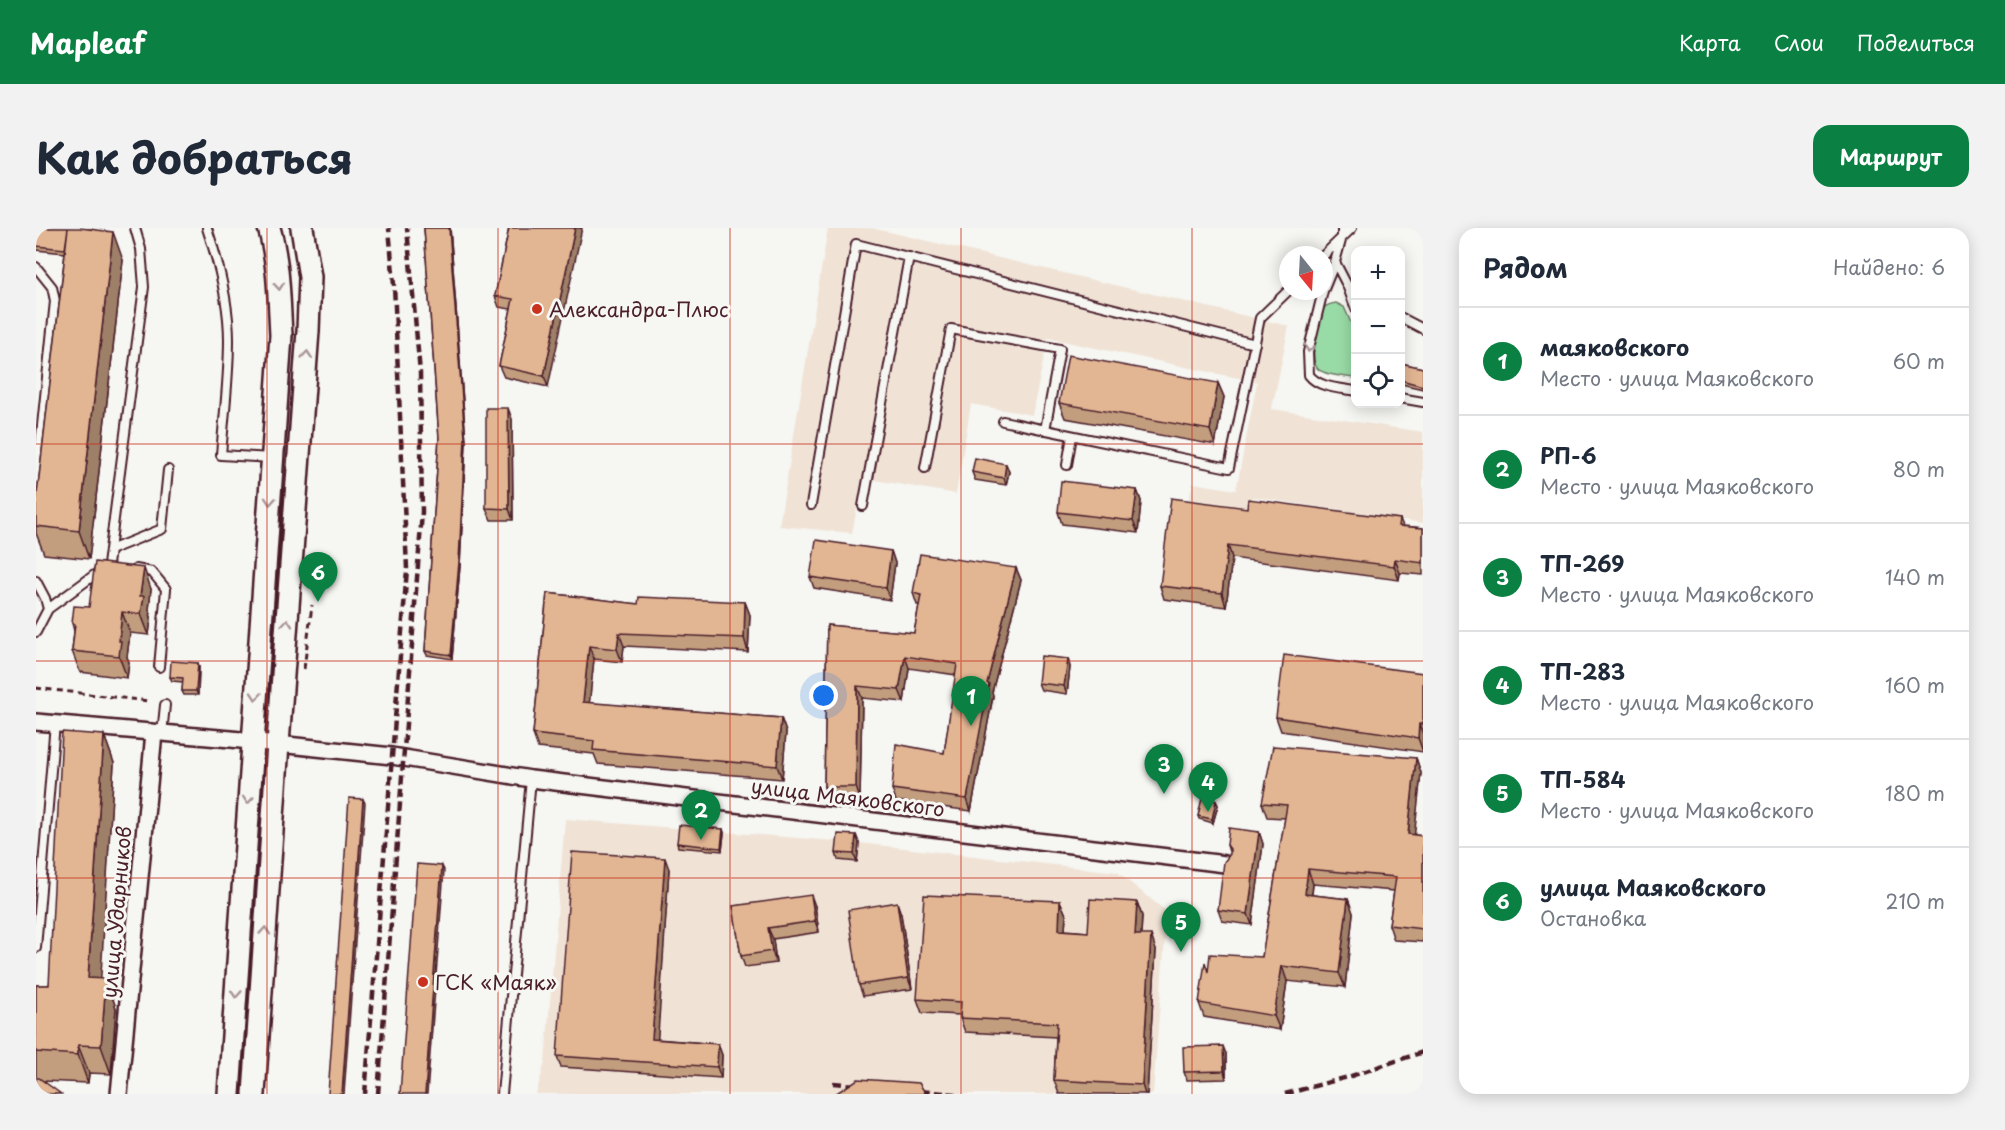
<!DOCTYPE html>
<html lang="ru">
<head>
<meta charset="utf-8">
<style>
  :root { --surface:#fff; --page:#f2f2f3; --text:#1f2937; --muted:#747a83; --line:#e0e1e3; --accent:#0b8043 }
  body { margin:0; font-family:"Playpen Sans",sans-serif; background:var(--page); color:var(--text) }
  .controls { position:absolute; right:18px; top:18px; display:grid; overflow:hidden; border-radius:12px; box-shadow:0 3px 15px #0003 }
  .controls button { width:54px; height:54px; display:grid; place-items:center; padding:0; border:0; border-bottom:2px solid var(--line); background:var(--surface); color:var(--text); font:30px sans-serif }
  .compass { position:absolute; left:1243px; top:18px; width:54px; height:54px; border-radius:50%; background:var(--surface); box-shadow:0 3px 15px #0003; rotate:162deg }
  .you { position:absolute; left:788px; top:468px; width:21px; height:21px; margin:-15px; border:4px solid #fff; border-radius:50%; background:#1a73e8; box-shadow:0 0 0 9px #1a73e833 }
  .badge { display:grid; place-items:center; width:39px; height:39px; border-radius:50%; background:var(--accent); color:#fff; font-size:20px; font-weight:700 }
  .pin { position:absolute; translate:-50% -50px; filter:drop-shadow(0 2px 3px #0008) }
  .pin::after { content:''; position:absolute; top:32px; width:21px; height:18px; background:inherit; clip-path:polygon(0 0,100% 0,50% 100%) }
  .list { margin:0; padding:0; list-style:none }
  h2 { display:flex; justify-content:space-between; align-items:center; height:78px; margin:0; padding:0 24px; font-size:26px }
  h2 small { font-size:20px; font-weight:400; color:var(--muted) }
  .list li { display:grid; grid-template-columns:39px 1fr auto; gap:18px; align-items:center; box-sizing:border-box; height:108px; padding:0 24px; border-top:2px solid var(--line) }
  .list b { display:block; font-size:22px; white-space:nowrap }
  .list p { margin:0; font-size:20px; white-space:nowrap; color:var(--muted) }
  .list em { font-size:20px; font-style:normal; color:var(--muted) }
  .icon { flex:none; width:33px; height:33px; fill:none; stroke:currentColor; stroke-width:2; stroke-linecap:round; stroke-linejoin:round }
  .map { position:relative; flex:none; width:1387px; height:866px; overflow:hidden; border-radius:18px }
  header { display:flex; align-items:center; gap:36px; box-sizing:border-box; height:84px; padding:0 30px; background:var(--accent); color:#fff }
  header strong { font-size:28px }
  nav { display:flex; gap:33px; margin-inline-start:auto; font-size:21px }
  .intro { display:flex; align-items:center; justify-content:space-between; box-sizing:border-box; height:144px; padding:0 36px }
  h1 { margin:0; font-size:42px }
  .button { padding:15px 27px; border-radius:18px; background:var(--accent); color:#fff; font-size:21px; font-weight:700 }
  main { display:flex; gap:36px; padding:0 36px }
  aside { flex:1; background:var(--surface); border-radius:18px; box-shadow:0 3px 15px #0003 }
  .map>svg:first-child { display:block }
</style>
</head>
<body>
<header>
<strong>Mapleaf</strong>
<nav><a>Карта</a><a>Слои</a><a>Поделиться</a></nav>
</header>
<div class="intro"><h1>Как добраться</h1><a class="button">Маршрут</a></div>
<main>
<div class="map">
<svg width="1387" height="866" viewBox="0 0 1387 866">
  <rect width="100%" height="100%" fill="#f6f6f2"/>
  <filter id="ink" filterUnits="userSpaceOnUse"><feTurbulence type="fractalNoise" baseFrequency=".0167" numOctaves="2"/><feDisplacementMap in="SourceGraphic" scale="12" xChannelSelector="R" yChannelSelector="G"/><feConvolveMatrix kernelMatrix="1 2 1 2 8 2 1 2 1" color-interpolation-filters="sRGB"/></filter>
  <g filter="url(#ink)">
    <!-- built -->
    <path fill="#f0e3d6" d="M792 0H836L1253 98 1236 181 1387 204V295L1217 269 1213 281 1153 271 1157 255 1200 262 1221 154 1012 110 996 187 935 176 920 266 827 250 816 305 743 298Z
      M529 591 823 615 1081 644 1131 684 1117 866H500L509 834Z"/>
    <!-- green -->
    <path fill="#99dba6" stroke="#727d68" stroke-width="1.5" d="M1300 75 1308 79 1319 104V150C1309 148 1290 148 1282 141 1273 132 1280 90 1287 81 1290 76 1295 76 1300 75Z"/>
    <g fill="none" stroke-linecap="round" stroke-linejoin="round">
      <!-- lane casing -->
      <g stroke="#4a1f2b" stroke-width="12">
        <path id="lane" d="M171 0C183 36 193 74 193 112 193 150 188 189 185 227L235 230
          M1306 0V9L1299 34 1311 57 1320 63
          M1288 27 1316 0
          M0 39 16 59 19 73 0 255
          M1311 57 1320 81
          M1288 61 1299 34
          M1287 63 1272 124 1273 147C1283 160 1304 160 1320 163
          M1364 89 1387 101
          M1364 170 1387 174
          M967 193 1193 240 1224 90 1252 63
          M1031 237 1036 208
          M889 240 915 101 1024 121 1009 202
          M775 277 820 16 1219 116
          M827 278 873 29
          M74 322 126 301 132 242
          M100 341 116 344 130 361 123 439
          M0 353 9 370 12 381 0 404
          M12 381 72 337 108 59 105 21 99 0
          M126 506 129 477
          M0 720 19 495
          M466 866 495 551"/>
      </g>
      <!-- street casing -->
      <g stroke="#4a1f2b" stroke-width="20">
        <path id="street" d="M0 494 195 511 356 528 495 551 1189 636
          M83 866 118 505"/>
      </g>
      <!-- secondary casing -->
      <g stroke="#4a1f2b" stroke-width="26">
        <path id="secondary" d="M193 866 245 107C243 71 243 35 233 0
          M218 866 242 516 272 103 274 49 266 0"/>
      </g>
      <!-- path -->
      <path stroke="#4a1f2b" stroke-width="3" stroke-dasharray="6 4.5" stroke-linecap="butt" d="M268 441 276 377
        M0 460 112 473"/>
      <!-- lane -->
      <use href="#lane" stroke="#f6f6f2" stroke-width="8"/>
      <!-- street -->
      <use href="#street" stroke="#f6f6f2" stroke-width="15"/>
      <!-- secondary -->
      <use href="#secondary" stroke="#f6f6f2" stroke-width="21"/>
      <!-- rail -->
      <path stroke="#4a1f2b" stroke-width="4.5" stroke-dasharray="9 4.5" stroke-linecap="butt" d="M797 855 830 858
        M872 862 919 866
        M329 866 371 341 358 57 353 0
        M342 866 386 284 384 145 371 0
        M1249 866 1312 849 1387 824
        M1384 866 1387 865"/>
    </g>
    <!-- wall -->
    <path fill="#c29d7e" stroke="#4a1f2b" stroke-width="1.5" d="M0 0 56 1 87 32 53 331 8 326 0 305V275L29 25 0 22Z
      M388 0H414L430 214 424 338 416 431 391 427 389 423 403 210Z
      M473 0 512 159 468 149 463 138 475 81 463 79 459 68Z
      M1365 135 1387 140V161L1365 156Z
      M1182 155 1188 169 1179 217 1029 190 1023 175Z
      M476 191 477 292H455L450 280Z
      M970 236 973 244 970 257 939 252 936 244Z
      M1101 262 1105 273 1102 305 1026 296 1022 284Z
      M1211 280 1364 291 1367 298 1387 300V347L1364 345 1363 352 1196 330 1190 379 1128 371 1124 358Z
      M855 323 859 335 854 372 778 360 774 349Z
      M980 340 985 352 956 464 957 468 935 583 860 573 856 561 908 525 920 447 873 440 868 474 826 470 824 571H792L788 559 791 397 878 405 883 377H881L877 365Z
      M115 361 113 382 115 389 113 407 94 405 91 429 93 434 91 450 44 444 36 423 38 403 36 395 53 379Z
      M511 365 602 376 709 374 714 387 712 424 588 418 586 434 558 431 553 475 745 490 750 504 746 551 562 536 558 526 502 520 497 506Z
      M1032 431 1034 439 1031 466 1005 462 1002 455Z
      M162 435 163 439 162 467H148L146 463 147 454 136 453 134 449Z
      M1387 445V524L1245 503 1240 489Z
      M68 507 78 535 64 751H70L80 780 75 846 53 845 52 855 6 853 0 866V757H13Z
      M1380 530 1385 545 1378 607 1387 608V714L1358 712 1353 697 1358 663 1277 656 1276 667 1312 671 1317 685 1309 759 1251 753 1244 802 1168 789 1163 775 1172 742 1226 729 1249 590 1231 589 1226 575Z
      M1180 573 1182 577 1177 595 1163 591 1162 588Z
      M687 601 688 605 686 623 642 619 641 615Z
      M1223 604 1227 616 1216 697 1186 693 1182 682 1194 627 1191 617Z
      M820 607 823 615 821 634 802 632 800 625Z
      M633 641 621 811 682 816 686 827 685 850 525 839 521 828Z
      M1024 673 1030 687 1029 702 1052 704 1101 674 1106 688 1105 707 1120 722 1111 866H1023L1018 852 1020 809 929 804 924 790V787L886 785 881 771Z
      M697 678H779L783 704 737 711 740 735 709 739 705 728Z
      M865 686 876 761 827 768 823 757Z
      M1190 826V851L1151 852 1148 844Z"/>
    <!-- shaded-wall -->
    <path fill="#9e7f67" stroke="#4a1f2b" stroke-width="1.5" d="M413 0H414L430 214 424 338 416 431 415 427Z
      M539 0H546L512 159 508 148Z
      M77 4 87 32 53 331 43 303Z
      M1182 155 1188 169 1179 217 1174 202Z
      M472 180 476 191 477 292 473 281Z
      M970 236 973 244 970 257 968 250Z
      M1101 262 1105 273 1102 305 1097 293Z
      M1192 317 1196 330 1190 379 1186 365Z
      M855 323 859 335 854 372 850 360Z
      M1359 331 1364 345 1363 352 1358 338Z
      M108 340 115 361 113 382 115 389 113 407 105 386 104 368Z
      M980 340 985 352 956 464 957 468 935 583 931 571 951 455Z
      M709 374 714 387 712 424 708 410Z
      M86 384 94 405 91 429 93 434 91 450 83 428V413Z
      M583 405 588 418 586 434 581 421Z
      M553 418 558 431 552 488 547 474Z
      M869 428 873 440 868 474 863 462Z
      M1032 431 1034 439 1031 466 1028 458Z
      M162 435 163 439 162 467 160 463Z
      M821 458 826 470 824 571 820 559Z
      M745 490 750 504 746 551 741 538Z
      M1383 496 1387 506V524L1382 510Z
      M68 507 78 535 63 779 52 750Z
      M1380 530 1385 545 1377 620 1372 606Z
      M327 571 329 575 308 866H306Z
      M1180 573 1182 577 1177 595 1176 591Z
      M687 601 688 605 686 623 685 620Z
      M1223 604 1227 616 1216 697 1212 686Z
      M820 607 823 615 821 634 818 626Z
      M629 630 633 641 621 822 616 811Z
      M406 638 408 642 391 866H389Z
      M1272 641 1277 656 1274 681 1269 666Z
      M775 667 779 678 783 704 779 693Z
      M1312 671 1317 685 1309 759 1303 745Z
      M1024 673 1030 687 1028 716 1023 702Z
      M861 674 865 686 876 761 872 750Z
      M1101 674 1106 688 1104 721 1099 707Z
      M732 700 737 711 740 735 736 723Z
      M1115 707 1120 722 1111 866H1109L1106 857Z
      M1246 738 1251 753 1244 802 1238 788Z
      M70 751 80 780 75 846 65 818Z
      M682 816 686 827 685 850 681 839Z
      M42 817 53 845 52 855 42 827Z
      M1187 818 1190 826V851L1188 843Z"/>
    <!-- building -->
    <path fill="#e2b693" stroke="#4a1f2b" stroke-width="1.5" d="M0 0H32L29 21 0 18Z
      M32 0H44L77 4 43 303 0 298V275Z
      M388 0H413L429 210 423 334 415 427 389 423 403 210Z
      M473 0H539L508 148 463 138 477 71 459 68Z
      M1032 127 1182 155 1174 202 1023 175Z
      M1365 135 1387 140V158L1365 152Z
      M450 180H472L473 281 450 280Z
      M939 230 970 236 968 250 936 244Z
      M1025 253 1101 262 1097 293 1022 284Z
      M1135 270 1211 280 1212 271 1364 291 1363 298 1387 300V335L1359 331 1358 338 1192 317 1186 365 1124 358Z
      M780 312 855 323 850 360 774 349Z
      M884 326 980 340 951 455 953 456 931 571 856 561 860 516 908 525 921 436 869 428 863 462 821 458 820 559H788L791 397 878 405 885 367 877 365Z
      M59 334 108 340 104 368H108L105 386 86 384 83 413H85L83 428 36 423 39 396 36 395 38 378 53 379Z
      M511 365 602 376 603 369 709 374 708 410 583 405 581 421 553 418 547 474 745 490 741 538 557 522 558 513 497 506Z
      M1248 427 1387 445V496H1383L1382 510 1240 489Z
      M1005 428 1032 431 1028 458 1002 455Z
      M135 433 162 435 160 463H146L147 450 134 449Z
      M26 504 68 507 52 750 70 751 67 793 65 818 42 817V827L0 824V757H13Z
      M1237 518 1380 530 1372 606 1387 608V701L1353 697 1360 649 1272 641 1269 666 1312 671 1303 745 1246 738 1238 788 1163 775 1169 734 1172 744 1174 726 1226 729 1251 577 1226 575Z
      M313 570 327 571 306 866H292Z
      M1166 570 1180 573 1176 591 1162 588Z
      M643 597 687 601 685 620 641 615Z
      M1193 600 1223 604 1212 686 1182 682 1188 634 1194 626V621L1191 617Z
      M802 606 820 607 818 626 800 625Z
      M536 624 629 630 616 811 682 816 681 839 521 828Z
      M381 636 406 638 389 866H364Z
      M775 667 779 693 732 700 736 723 705 728 697 678Z
      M888 667 1024 673 1023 702 1052 704 1054 671 1101 674 1099 707H1115L1106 857 1018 852 1021 795 924 790 925 774 881 771Z
      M861 674 872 750 823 757 812 682Z
      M1187 818 1188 843 1148 844 1147 819Z
      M0 850H3L25 866H0Z
      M822 851 883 855 890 866H799Z"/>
    <!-- one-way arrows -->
    <defs><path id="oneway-chevron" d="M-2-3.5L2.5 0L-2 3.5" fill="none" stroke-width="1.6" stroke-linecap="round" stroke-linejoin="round" transform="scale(1.5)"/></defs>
    <g stroke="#a99598">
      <use href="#oneway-chevron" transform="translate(243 58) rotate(86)"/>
      <use href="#oneway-chevron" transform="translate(1273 120) rotate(101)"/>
      <use href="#oneway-chevron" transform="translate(271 127) rotate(-85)"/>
      <use href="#oneway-chevron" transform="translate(234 273) rotate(94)"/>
      <use href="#oneway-chevron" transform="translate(251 395) rotate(-85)"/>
      <use href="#oneway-chevron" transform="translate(220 468) rotate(95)"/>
      <use href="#oneway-chevron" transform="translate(212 572) rotate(94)"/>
      <use href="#oneway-chevron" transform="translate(229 703) rotate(-86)"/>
      <use href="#oneway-chevron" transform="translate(200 766) rotate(94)"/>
    </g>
  </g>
  <!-- grid -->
  <path fill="none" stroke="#c8321e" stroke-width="1.5" stroke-opacity="0.55" d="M231 0V866M462 0V866M694 0V866M925 0V866M1156 0V866M0 216H1387M0 433H1387M0 650H1387"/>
  <!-- markers -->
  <g fill="#c8321e" stroke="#f6f6f2" stroke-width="2">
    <circle cx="501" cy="81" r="6"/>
    <circle cx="387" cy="754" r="6"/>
  </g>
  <g text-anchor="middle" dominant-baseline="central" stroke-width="6" stroke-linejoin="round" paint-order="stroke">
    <!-- poi labels -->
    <g font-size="20" fill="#4a1f2b" stroke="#f6f6f2" text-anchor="start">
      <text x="513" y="81">Александра-Плюс</text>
      <text x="399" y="754">ГСК «Маяк»</text>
    </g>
    <!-- street labels -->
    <g font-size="20" fill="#4a1f2b" stroke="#f6f6f2">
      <text transform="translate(812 569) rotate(7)">улица Маяковского</text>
      <text transform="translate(80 684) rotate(-85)">улица Ударников</text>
    </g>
  </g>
</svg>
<div class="controls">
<button>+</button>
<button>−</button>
<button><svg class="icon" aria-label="locate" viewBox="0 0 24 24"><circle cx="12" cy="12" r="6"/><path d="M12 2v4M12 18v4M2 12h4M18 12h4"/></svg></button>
</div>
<svg class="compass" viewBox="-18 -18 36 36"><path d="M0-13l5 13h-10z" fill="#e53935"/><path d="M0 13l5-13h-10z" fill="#747a83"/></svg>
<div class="you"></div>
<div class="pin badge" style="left:935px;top:498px">1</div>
<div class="pin badge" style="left:665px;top:612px">2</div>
<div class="pin badge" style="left:1128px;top:566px">3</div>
<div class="pin badge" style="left:1172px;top:584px">4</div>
<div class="pin badge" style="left:1145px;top:724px">5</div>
<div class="pin badge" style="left:282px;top:374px">6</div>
</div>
<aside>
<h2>Рядом<small>Найдено: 6</small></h2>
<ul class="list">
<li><span class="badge">1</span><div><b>маяковского</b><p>Место · улица Маяковского</p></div><em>60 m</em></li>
<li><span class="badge">2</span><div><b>РП-6</b><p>Место · улица Маяковского</p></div><em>80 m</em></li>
<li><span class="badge">3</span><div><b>ТП-269</b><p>Место · улица Маяковского</p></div><em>140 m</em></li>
<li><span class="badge">4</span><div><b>ТП-283</b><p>Место · улица Маяковского</p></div><em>160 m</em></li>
<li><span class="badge">5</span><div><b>ТП-584</b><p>Место · улица Маяковского</p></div><em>180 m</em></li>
<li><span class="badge">6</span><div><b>улица Маяковского</b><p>Остановка</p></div><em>210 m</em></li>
</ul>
</aside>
</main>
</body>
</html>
